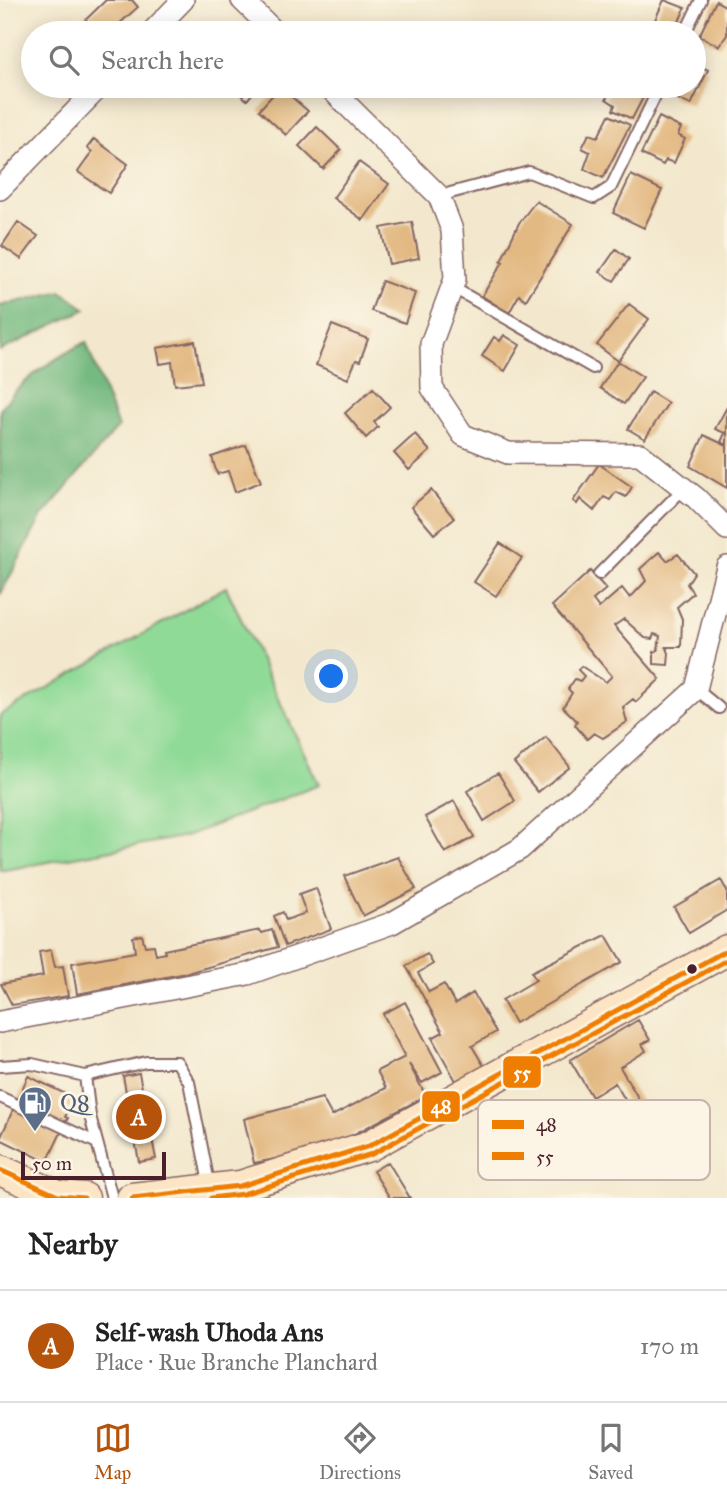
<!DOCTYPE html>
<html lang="en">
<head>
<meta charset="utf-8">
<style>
  :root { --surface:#fff; --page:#f2f2f2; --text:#222; --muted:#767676; --line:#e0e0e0; --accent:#b45309 }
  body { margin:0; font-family:"IM FELL Great Primer",serif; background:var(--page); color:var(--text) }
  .scale { position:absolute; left:21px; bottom:18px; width:145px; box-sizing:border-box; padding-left:7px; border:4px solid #4a1f2b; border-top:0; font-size:19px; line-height:24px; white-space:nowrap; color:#4a1f2b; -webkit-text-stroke:5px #fcf5e5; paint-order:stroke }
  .you { position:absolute; left:332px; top:677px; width:24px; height:24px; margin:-18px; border:5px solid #fff; border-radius:50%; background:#1a73e8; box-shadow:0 0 0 10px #1a73e833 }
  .badge { display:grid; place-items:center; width:46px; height:46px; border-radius:50%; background:var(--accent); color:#fff; font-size:23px; font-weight:700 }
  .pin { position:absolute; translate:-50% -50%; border:4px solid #fff; box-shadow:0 2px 7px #0006 }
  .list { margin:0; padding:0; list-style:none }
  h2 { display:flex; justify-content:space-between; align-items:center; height:91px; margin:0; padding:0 28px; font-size:30px }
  h2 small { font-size:23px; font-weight:400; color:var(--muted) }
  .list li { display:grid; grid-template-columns:46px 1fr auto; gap:21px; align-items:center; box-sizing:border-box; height:112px; padding:0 28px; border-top:2px solid var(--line) }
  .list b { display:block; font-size:26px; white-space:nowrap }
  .list p { margin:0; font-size:23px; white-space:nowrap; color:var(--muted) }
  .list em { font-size:23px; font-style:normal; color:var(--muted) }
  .icon { flex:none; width:38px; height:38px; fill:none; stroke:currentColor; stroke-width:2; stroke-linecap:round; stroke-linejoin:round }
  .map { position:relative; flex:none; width:727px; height:1198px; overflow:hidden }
  .search { position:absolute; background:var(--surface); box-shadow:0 4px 18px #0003; left:21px; right:21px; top:21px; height:77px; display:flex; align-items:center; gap:18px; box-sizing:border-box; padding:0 24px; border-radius:38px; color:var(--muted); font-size:26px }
  .sheet { height:203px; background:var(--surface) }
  nav { display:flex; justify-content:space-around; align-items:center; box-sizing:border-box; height:98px; border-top:2px solid var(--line); background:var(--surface); font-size:19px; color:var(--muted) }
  nav a { display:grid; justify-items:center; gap:4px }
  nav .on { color:var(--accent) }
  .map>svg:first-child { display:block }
</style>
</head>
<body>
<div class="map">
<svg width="727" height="1198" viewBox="0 0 727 1198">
  <rect width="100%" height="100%" fill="#fcf5e5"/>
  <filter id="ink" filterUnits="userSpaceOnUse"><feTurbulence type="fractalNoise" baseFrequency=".0143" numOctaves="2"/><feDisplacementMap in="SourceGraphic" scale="14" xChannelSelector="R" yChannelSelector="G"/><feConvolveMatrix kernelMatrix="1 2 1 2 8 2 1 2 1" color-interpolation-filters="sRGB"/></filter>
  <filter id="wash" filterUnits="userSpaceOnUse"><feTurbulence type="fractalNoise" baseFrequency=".00686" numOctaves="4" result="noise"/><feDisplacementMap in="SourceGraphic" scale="28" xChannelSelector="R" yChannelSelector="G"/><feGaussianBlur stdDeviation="1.57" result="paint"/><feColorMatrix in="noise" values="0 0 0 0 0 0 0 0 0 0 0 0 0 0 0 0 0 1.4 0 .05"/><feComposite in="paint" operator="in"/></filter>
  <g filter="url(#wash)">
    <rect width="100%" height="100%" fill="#f3e8cd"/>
    <!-- green -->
    <path fill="#90da97" stroke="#6d7c61" stroke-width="2" d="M226 587 319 785 186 836 0 871V715Z"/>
    <!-- forest -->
    <path fill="#74ba80" stroke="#5f6c56" stroke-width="2" d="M61 291 86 309 0 351V306Z
      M86 342 118 427 42 516 0 595V410C20 380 55 358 86 342Z"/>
    <g id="blocks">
      <!-- building -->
      <path fill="#e3b983" d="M106 0H132L138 7 109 33H72Z
        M664 0 685 8 674 33H649Z
        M716 1 727 7V35L719 46 699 36Z
        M694 63 708 70 691 105 671 96 675 86H694Z
        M221 86H259L247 100 232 87 228 91Z
        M612 86H649L632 119 613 110 615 105 606 99Z
        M280 87 308 111 286 135 259 110Z
        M609 115 630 125 603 178 584 169 590 152 582 148 589 134 598 137Z
        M659 117 681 128 678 135 685 139 674 163 666 160 663 165 641 154Z
        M317 127 341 150 323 169 299 146Z
        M94 139 128 164 109 193 78 172 92 152 87 148Z
        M359 162 389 184 363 220 333 198Z
        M631 175 662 190 644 228 613 213Z
        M536 201 573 224 526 300 519 295 509 313 482 296 503 262 501 261 519 223Z
        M18 222 38 236 21 259 2 246Z
        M412 222 419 258 389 264 381 228Z
        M616 249 629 259 614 281 600 272Z
        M382 281 415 293 405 323 371 311Z
        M629 304 649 319 618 361 643 377 624 404 600 388 618 361 597 345Z
        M332 325 368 339 360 361 356 360 348 379 316 365Z
        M504 335 520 345 505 371 482 356 494 337 500 341Z
        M195 341 202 382 175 385 172 362 160 364 157 348Z
        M373 388 390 407 374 422 378 427 366 438 345 413Z
        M650 392 668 403 645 439 628 429Z
        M727 407V445L721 442 725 433 715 429Z
        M415 434 430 451 409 470 394 453Z
        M704 435 727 446V488L690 466Z
        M246 445 261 482 235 492 228 471 217 474 212 457Z
        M599 464 632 487 626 497 616 492 610 500 604 497 594 511 580 499 577 504 573 501Z
        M431 490 454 518 434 534 411 507Z
        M500 543 522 558 496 596 474 582Z
        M659 552 667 561 678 554 694 573 687 584 693 593 677 607 682 619 681 647H666L669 653 668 665 654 664V652L658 650 660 636 654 634 652 639 645 638 624 619 614 626 660 679 636 702 633 699 623 707 627 722 603 738 594 733 587 739 575 725 577 721 563 707 572 693 568 689 575 679 580 681 584 676 578 670 581 666 606 682 612 676 552 606 590 571 606 589 593 600 599 608 622 588 630 598 646 581 640 569Z
        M546 737 570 767 538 792 514 763Z
        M498 773 515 801 484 821 467 791Z
        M454 801 474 837 445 853 425 817Z
        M398 857 416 889 363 916 344 876Z
        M721 880 727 891V910L689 933 674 907Z
        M316 888 331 929 285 946 274 916 283 912 286 920 306 913 299 894Z
        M260 930 262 933 272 930 278 947 187 973 77 994 72 963 135 952 133 937 142 935 145 946 154 945 156 955 165 953 164 950Z
        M606 935 622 962 515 1023 502 1000 536 980 531 972Z
        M51 950 55 967 63 966 68 996 12 1005 1 984 43 976 39 952Z
        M427 954 433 964 418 973 429 992 444 984 455 1004 473 993 496 1032 472 1046 484 1066 456 1081 432 1038 443 1032 406 966Z
        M405 1002 442 1072 422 1083 409 1064 426 1096 345 1139 302 1154 254 1163 244 1119 322 1098 332 1116 386 1088 377 1071 405 1057 383 1014Z
        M638 1020 650 1040 642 1044 646 1051 620 1067 657 1130 613 1156 599 1133 633 1113 615 1083 592 1097 570 1060Z
        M139 1073 156 1159 139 1162 123 1076Z
        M28 1076 74 1098 65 1117 68 1118 47 1162 0 1139Z
        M388 1162 404 1188 410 1198H390L373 1171Z"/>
    </g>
  </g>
  <g filter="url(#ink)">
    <use href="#blocks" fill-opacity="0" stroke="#856564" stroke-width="2"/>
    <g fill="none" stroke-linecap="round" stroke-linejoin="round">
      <!-- service casing -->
      <g stroke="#856564" stroke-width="14">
        <path id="service" d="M685 33 701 0
          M439 196 529 172 594 198 611 187 660 86
          M452 287 593 368
          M599 574 684 488
          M696 689 719 708
          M0 1066 32 1064 85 1076 90 1116 112 1198
          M85 1076 146 1062H177L189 1082 210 1188
          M0 1097 97 1143"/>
      </g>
      <!-- minor casing -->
      <g stroke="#856564" stroke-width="24">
        <path id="minor" d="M242 0 276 33
          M151 33 183 0
          M328 86 439 196 452 230 455 279 431 344 432 388 463 435 508 453 640 454 696 498 727 529
          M0 189 100 86
          M0 1022 248 974 392 923 520 849 696 689 727 567"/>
      </g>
      <!-- secondary casing -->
      <g stroke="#856564" stroke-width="33">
        <path id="secondary" d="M0 1170 58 1196 84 1198
          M132 1198 240 1186 369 1146 727 950"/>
      </g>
      <!-- service -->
      <use href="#service" stroke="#fff" stroke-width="10"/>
      <!-- minor -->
      <use href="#minor" stroke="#fff" stroke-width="21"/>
      <!-- secondary -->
      <use href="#secondary" stroke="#fce5c4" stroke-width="30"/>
      <!-- bus-1 casing -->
      <g stroke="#fcf5e5" stroke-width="10">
        <path id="bus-1" d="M0 1170 58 1196 84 1198
          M132 1198 240 1186 369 1146 727 950"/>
      </g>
      <!-- bus-2 casing -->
      <g stroke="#fcf5e5" stroke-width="10">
        <path id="bus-2" d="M211 1198 243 1194 372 1154 727 960"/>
      </g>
      <!-- bus-1 -->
      <use href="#bus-1" stroke="#ef7d00" stroke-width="5"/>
      <!-- bus-2 -->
      <use href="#bus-2" stroke="#ef7d00" stroke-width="5"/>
    </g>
  </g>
  <!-- icons -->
  <defs>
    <g id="fuel-pin" transform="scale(1.75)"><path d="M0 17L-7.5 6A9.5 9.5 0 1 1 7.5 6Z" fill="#5c6f8a" stroke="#fcf5e5"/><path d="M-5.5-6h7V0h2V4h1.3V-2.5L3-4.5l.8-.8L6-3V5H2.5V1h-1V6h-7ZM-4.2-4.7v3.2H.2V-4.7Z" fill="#fff"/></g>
  </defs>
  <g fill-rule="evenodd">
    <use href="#fuel-pin" x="35" y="1103"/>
  </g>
  <!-- markers -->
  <circle fill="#4a1f2b" stroke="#fcf5e5" stroke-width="2.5" cx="692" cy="969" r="6"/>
  <g text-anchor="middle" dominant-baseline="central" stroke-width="6" stroke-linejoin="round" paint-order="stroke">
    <!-- service labels -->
    <g font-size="24" fill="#4e5e75" stroke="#fcf5e5" text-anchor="start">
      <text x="60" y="1103">Q8</text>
    </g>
  </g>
  <!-- legend -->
  <rect x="478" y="1100" width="232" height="80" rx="10" fill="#fcf5e5" stroke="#c7b5ad" stroke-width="2"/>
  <rect x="492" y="1120" width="32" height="9" fill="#ef7d00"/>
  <rect x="492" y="1152" width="32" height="8" fill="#ef7d00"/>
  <g font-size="19" fill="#4a1f2b">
    <text x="536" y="1131">48</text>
    <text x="536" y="1163">55</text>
  </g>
  <g stroke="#fcf5e5" stroke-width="2.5">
    <rect x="502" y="1055" width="40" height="34" rx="7" fill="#ef7d00"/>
    <rect x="421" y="1090" width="40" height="33" rx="7" fill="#ef7d00"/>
  </g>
  <g font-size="19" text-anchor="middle" font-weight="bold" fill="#fff">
    <text x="522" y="1079">55</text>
    <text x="441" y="1113">48</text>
  </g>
</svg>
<div class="scale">50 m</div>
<div class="you"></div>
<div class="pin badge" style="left:139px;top:1117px">A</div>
<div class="search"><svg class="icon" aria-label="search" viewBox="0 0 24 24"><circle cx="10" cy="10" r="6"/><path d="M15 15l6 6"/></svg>Search here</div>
</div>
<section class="sheet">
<h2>Nearby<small></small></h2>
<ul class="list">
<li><span class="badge">A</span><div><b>Self-wash Uhoda Ans</b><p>Place · Rue Branche Planchard</p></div><em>170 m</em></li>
</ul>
</section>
<nav>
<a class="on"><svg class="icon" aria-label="map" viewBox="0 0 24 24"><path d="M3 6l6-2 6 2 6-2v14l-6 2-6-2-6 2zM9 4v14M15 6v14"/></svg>Map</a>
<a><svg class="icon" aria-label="directions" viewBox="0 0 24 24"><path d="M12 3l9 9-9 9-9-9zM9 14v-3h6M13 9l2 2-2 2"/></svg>Directions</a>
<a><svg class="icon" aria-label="saved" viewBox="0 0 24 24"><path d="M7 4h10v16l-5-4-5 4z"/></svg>Saved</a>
</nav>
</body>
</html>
